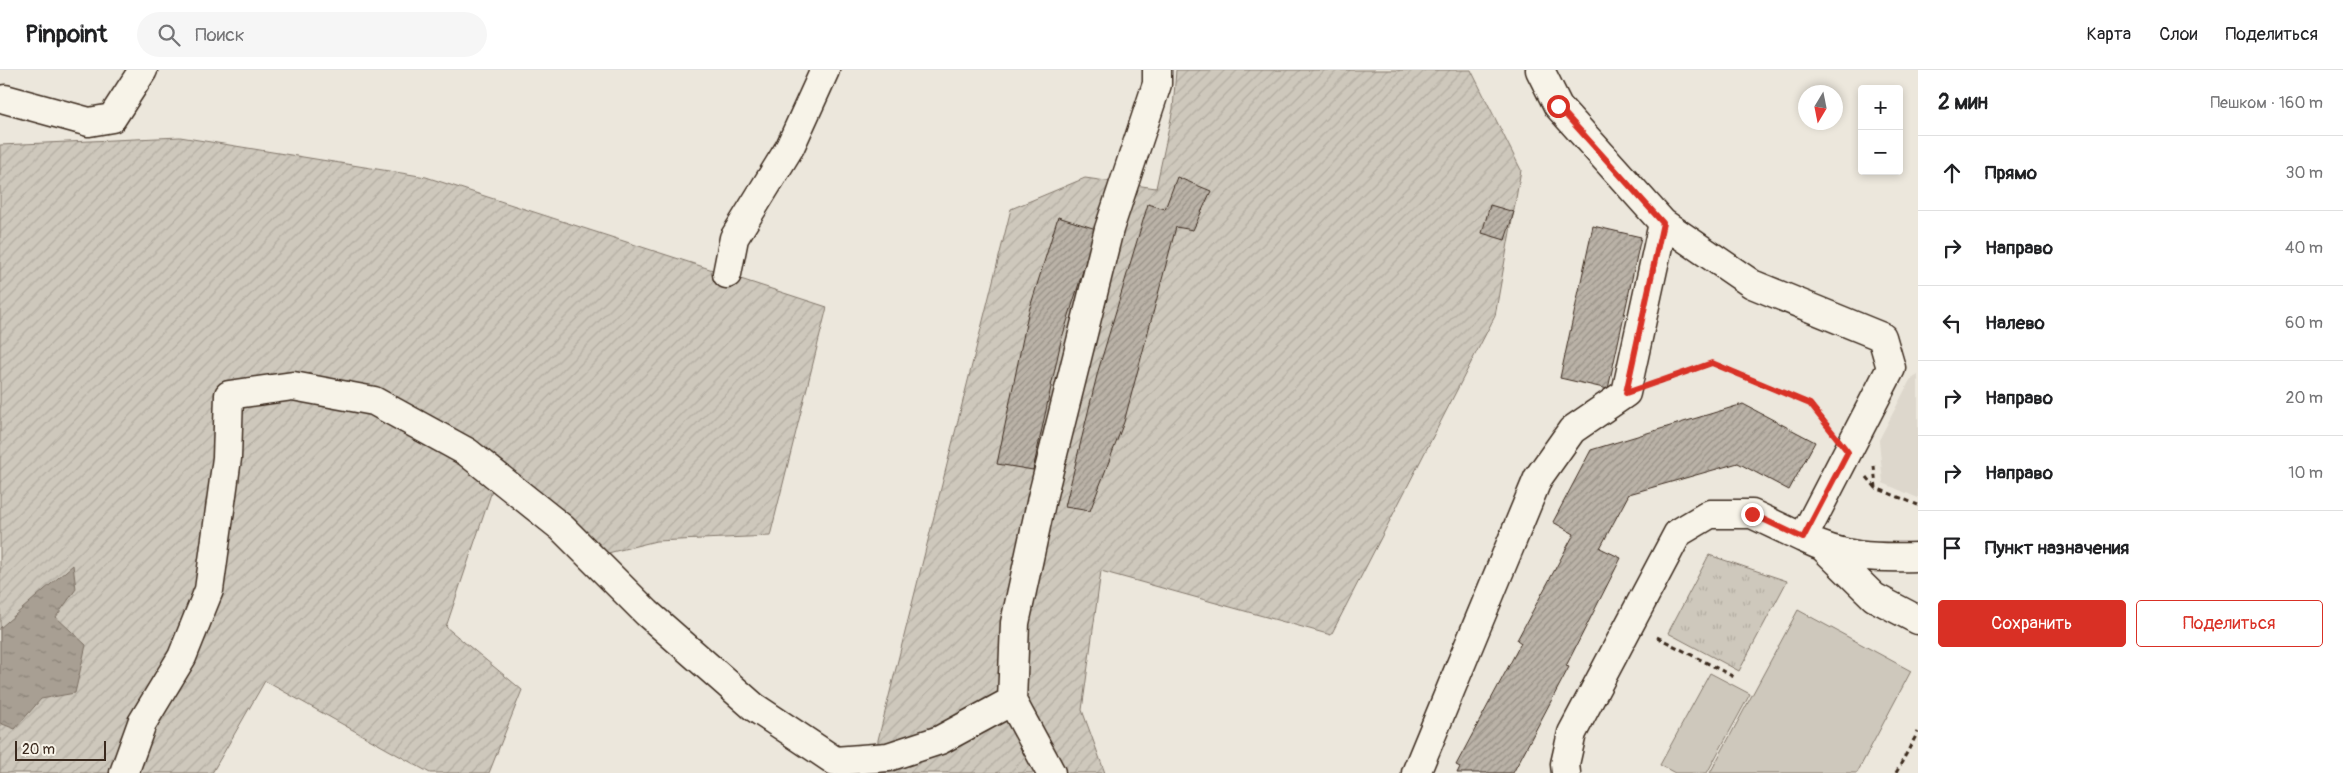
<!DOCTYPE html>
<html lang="ru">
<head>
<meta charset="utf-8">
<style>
  :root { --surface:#fff; --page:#f6f6f6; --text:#202124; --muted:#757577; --line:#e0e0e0; --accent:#d93025 }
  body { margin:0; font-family:Pangolin,sans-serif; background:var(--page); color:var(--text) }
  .controls { position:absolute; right:15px; top:15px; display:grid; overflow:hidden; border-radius:5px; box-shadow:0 2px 8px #0003 }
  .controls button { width:45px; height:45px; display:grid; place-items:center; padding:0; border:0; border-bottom:1px solid var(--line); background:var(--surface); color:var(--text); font:25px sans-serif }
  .compass { position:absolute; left:1798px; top:15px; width:45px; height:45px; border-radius:50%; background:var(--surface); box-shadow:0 2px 8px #0003; rotate:190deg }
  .scale { position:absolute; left:15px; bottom:12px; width:91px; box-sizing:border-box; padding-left:5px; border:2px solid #3b2a1e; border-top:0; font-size:14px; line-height:18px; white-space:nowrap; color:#3b2a1e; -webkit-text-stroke:4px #f7f3e8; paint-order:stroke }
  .stop { position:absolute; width:15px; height:15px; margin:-11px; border:4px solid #d93025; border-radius:50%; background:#fff }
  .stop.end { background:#d93025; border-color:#fff; box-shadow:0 1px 5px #0008 }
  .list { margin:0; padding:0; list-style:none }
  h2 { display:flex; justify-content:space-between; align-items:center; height:65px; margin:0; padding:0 20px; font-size:21px }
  h2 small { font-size:16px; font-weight:400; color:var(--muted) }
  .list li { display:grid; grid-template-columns:32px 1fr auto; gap:15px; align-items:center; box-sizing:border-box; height:75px; padding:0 20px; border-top:1px solid var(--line) }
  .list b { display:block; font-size:19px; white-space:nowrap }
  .list em { font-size:16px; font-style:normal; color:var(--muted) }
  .actions { display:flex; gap:10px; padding:15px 20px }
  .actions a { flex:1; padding:11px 0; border:1px solid var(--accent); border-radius:5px; text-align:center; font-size:18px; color:var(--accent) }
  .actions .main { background:var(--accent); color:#fff }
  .icon { flex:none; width:28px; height:28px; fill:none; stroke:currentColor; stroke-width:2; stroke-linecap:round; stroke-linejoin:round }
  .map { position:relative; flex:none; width:1918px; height:703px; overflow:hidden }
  header { display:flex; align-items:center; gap:30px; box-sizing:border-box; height:70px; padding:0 25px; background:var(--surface); border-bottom:1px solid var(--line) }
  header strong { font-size:24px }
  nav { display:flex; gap:28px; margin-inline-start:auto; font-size:18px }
  .search { width:350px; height:45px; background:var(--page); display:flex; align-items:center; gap:12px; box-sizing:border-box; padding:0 18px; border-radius:28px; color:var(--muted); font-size:19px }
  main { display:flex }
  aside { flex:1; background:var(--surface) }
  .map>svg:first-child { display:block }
</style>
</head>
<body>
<header>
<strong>Pinpoint</strong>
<div class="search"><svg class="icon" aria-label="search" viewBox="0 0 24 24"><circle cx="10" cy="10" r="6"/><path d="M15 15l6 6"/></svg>Поиск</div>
<nav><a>Карта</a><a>Слои</a><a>Поделиться</a></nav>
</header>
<main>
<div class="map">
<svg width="1918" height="703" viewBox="0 0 1918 703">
  <defs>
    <pattern id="park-tufts" width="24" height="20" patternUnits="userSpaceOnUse" patternTransform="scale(1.25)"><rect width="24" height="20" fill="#cec8bc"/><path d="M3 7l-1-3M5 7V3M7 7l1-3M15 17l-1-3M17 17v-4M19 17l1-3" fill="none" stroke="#b2aca1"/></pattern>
    <pattern id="garden-furrows" width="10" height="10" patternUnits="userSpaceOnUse" patternTransform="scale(1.25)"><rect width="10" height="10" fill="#cec8bc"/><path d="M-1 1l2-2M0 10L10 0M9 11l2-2" fill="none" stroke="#b2aca1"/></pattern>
    <pattern id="water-ripples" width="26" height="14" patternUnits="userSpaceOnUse" patternTransform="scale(1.25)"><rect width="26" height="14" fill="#a89f93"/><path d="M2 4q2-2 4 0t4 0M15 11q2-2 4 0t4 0" fill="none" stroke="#8a8277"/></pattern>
    <pattern id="building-hatch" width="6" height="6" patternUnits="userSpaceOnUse" patternTransform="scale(1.25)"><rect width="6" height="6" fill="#bab2a7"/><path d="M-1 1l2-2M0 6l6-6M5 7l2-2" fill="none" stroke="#989187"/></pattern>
  </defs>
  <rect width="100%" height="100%" fill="#ece7dc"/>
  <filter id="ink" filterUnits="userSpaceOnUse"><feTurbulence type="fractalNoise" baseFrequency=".02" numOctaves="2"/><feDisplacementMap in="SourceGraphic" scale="10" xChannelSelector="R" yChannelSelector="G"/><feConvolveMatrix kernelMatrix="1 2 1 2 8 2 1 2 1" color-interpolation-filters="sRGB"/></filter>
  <g filter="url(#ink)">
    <!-- built -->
    <path fill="#ddd7cc" d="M1918 305V428L1883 413 1879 370 1910 310Z"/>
    <!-- grass -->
    <path fill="#cec8bc" stroke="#84796d" d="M1798 540 1911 601 1857 703H1710Z
      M1710 603 1750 624 1707 703H1675L1660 695Z"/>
    <!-- park -->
    <path fill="url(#park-tufts)" stroke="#84796d" d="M1709 485 1787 511 1739 601 1668 563Z"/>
    <!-- garden -->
    <path fill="url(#garden-furrows)" stroke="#84796d" d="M1176 0H1471L1521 100 1495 246 1331 565 1101 501 1082 640 1105 703H876L878 670 1011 139 1085 108 1156 118 1173 39Z
      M180 67 426 107 827 237 770 466 656 471 608 483 501 394 446 557 522 620 489 703H430L265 611 212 703H0V75Z"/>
    <!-- water -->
    <path fill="url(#water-ripples)" stroke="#7c7064" d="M73 495 76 519 56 547 86 575 75 623 41 629 15 659 0 653V558Z"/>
    <!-- building -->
    <path fill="url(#building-hatch)" stroke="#3b2a1e" d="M1177 107 1211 121 1193 160 1176 157 1124 352 1090 441 1065 437 1098 301 1148 134 1165 139Z
      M1490 135 1514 142 1505 170 1482 163Z
      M1058 147 1096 159 1061 271 1033 400 997 394 1028 244Z
      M1593 156 1641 167 1608 319 1560 308Z
      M1743 334 1815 372 1789 420 1738 393 1629 424 1600 478 1621 488 1566 596 1569 597 1513 703H1457L1460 697 1456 695 1521 573 1517 570 1574 464 1553 452 1591 380Z"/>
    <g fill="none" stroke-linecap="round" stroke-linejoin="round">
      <!-- minor casing -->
      <g stroke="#3b2a1e" stroke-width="31">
        <path id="minor" d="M5 29 89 52 112 48 143 0
          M1663 153 1752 214 1882 267 1891 298 1803 468C1844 488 1873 488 1918 487
          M727 204 734 168 790 77 825 0
          M1825 479 1874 527 1918 550
          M124 703 142 653 182 587 209 520 227 388 229 325 293 316 374 331 467 382 562 458 647 543 754 637 835 691 888 687 940 670 1012 631
          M1051 703 1012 631 1015 553 1042 428 1109 159 1157 14V0
          M1416 703 1538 408 1572 360 1626 323 1663 153 1558 36 1540 0
          M1566 703 1565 694 1572 663 1678 463 1710 444H1752L1803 468"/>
      </g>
      <!-- path -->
      <path stroke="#3b2a1e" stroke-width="3" stroke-dasharray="5 4" stroke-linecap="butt" d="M1659 312 1712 293 1810 334 1828 356
        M1874 396 1876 418 1918 435
        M1867 407 1876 418
        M1657 567 1734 607
        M1896 703 1918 662"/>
      <!-- minor -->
      <use href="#minor" stroke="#f7f3e8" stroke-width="28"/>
    </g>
  </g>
  <g fill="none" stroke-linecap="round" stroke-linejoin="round" filter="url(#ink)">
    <!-- route -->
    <path stroke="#d93025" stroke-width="6" d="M1558 36 1663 153 1626 323 1712 293 1810 334 1848 382 1803 468 1752 444"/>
  </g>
</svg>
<div class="controls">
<button>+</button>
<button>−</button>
</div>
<svg class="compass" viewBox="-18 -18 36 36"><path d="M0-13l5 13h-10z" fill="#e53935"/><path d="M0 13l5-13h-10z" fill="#757577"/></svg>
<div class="scale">20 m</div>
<div class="stop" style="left:1558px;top:36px"></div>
<div class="stop end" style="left:1752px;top:444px"></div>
</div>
<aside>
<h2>2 мин<small>Пешком · 160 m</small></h2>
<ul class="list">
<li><svg class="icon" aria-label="ahead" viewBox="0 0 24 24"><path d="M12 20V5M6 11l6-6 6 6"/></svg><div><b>Прямо</b></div><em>30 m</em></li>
<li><svg class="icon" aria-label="right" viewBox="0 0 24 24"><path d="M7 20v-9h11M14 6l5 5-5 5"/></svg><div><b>Направо</b></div><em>40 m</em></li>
<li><svg class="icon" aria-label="left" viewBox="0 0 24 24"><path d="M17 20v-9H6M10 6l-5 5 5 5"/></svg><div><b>Налево</b></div><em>60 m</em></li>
<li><svg class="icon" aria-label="right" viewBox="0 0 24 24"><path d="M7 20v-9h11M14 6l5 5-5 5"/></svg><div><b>Направо</b></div><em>20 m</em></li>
<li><svg class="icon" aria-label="right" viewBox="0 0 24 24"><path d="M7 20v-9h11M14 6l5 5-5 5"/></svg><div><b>Направо</b></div><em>10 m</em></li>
<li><svg class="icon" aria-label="arrive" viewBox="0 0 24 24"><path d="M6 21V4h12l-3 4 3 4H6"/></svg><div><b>Пункт назначения</b></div></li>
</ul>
<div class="actions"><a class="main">Сохранить</a><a>Поделиться</a></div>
</aside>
</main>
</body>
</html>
